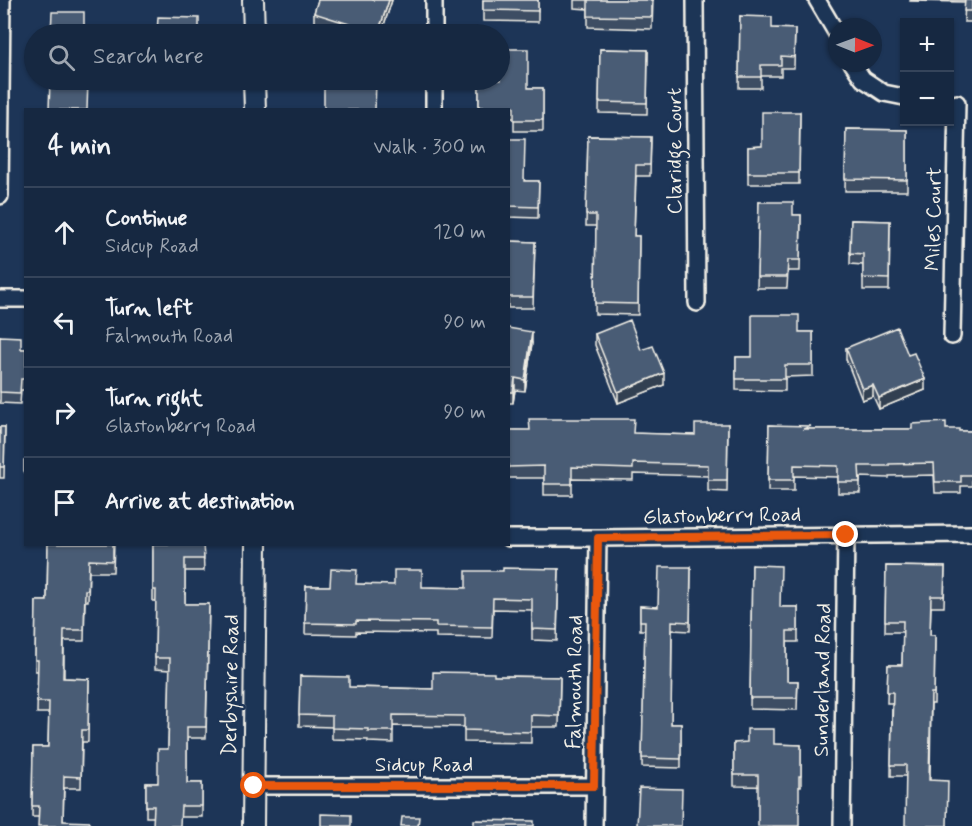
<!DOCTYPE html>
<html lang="en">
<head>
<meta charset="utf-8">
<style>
  :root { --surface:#162841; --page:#1f3048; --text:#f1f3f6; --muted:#9ea6b1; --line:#35445a }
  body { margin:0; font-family:Mynerve,sans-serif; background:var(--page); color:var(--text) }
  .controls { position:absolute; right:18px; top:18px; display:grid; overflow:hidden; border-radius:0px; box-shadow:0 2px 4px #0004 }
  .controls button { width:54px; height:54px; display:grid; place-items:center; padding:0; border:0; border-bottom:2px solid var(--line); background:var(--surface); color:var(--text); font:30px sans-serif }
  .compass { position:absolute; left:828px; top:18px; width:54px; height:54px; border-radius:50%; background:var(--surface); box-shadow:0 2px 4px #0004; rotate:91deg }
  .stop { position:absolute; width:18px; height:18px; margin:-14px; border:4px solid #ea580c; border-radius:50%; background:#fff }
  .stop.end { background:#ea580c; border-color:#fff; box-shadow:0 2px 6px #0008 }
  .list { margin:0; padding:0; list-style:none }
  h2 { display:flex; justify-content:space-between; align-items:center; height:78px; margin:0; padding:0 24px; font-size:26px }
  h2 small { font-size:20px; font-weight:400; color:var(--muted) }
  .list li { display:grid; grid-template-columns:39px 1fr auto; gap:18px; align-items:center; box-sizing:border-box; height:90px; padding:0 24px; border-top:2px solid var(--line) }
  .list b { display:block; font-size:22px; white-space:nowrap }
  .list p { margin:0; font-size:20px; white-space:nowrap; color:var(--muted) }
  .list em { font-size:20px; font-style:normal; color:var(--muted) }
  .icon { flex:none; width:33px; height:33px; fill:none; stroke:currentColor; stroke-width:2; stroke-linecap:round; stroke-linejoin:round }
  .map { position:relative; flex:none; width:972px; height:826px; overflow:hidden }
  .search { position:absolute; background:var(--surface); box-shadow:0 2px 4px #0004; left:24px; top:24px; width:486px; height:66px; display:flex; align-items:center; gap:15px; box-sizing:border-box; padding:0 21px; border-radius:33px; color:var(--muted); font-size:22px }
  .panel { position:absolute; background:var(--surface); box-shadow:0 2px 4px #0004; left:24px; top:108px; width:486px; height:438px; border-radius:0px }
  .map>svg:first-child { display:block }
</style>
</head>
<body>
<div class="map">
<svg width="972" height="826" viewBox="0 0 972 826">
  <rect width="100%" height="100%" fill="#1d3557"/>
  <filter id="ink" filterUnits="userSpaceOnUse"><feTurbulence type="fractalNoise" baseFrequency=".0167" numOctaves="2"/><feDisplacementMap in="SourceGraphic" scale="12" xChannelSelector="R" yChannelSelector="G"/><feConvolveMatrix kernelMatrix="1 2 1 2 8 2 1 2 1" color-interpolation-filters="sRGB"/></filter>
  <g filter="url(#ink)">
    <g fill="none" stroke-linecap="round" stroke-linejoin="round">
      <!-- minor casing -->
      <g stroke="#f4f1e8" stroke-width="20">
        <path id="minor" d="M434 0V34
          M695 0 697 303
          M817 0 837 34
          M852 63 863 79 884 93 904 97
          M434 80V110
          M0 196 2 0
          M0 299H26
          M952 336 957 103
          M508 538H598L972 534
          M254 786H594
          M594 826 598 538
          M842 826 846 535"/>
      </g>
      <!-- tertiary casing -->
      <g stroke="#f4f1e8" stroke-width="24">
        <path id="tertiary" d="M253 0 254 34
          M254 80 255 110
          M253 826 256 544"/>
      </g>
      <!-- minor -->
      <use href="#minor" stroke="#1d3557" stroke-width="15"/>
      <!-- tertiary -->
      <use href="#tertiary" stroke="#1d3557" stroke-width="20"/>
    </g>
    <!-- wall -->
    <path fill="#3e4e64" stroke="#f4f1e8" stroke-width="1.5" d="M318 0H392L381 34H347L314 24V13Z
      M483 0H538V22L483 21Z
      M574 0H653L652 29 588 27V9L574 8Z
      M910 0H972V22H964L965 2 910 1Z
      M740 16 772 28 795 29 794 68H781V76H761V88H739Z
      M600 49 648 50 647 114 599 113Z
      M157 80H198V85H157Z
      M479 80 528 88H543V131H514V118H508V110H479Z
      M800 112 799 184H748V147L762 146Z
      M846 129 907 130V191H845Z
      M588 136 651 137 650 176H636L634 236H639L638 315 595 314 596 226H586Z
      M508 139 525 181H539L538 218 508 217Z
      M759 202 793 215H801L800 271H788L787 288H757Z
      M851 220 890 221 889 290H863V265L850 264Z
      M508 241 535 242 533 308H508Z
      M508 328 532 343 525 391 515 390 513 403H508Z
      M799 332H813V376L785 377V391L736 390V357H752Z
      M595 334 641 350 664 385 618 403 595 345Z
      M0 336 21 349H26V390H21L20 404 0 403Z
      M846 348 908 355 925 390 879 409 873 396 862 400 846 359Z
      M728 424 727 492 708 491V476L633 474V480L572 479V495H544V478H508V430L695 435Z
      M769 425 811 429H946L959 431H972V486H961V493H935L934 475 889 476V478L860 477V493H838V477L794 476V491H768Z
      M0 427H5L4 478H0Z
      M26 459V474L24 471V460Z
      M48 544H114L113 572H89L88 601H85L84 641H64V678L89 679 88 742H82L81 788H64L63 821 90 826 38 817H32L33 747H48L49 713H37L38 671H35L36 601H47Z
      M153 544H203L204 571H185V604H209L206 738H187V783H202V817H146V783H158L168 749 170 670 155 669 156 601H153Z
      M752 565 780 607H798V642H787V681H798L797 710 750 709Z
      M886 566 945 567 944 607H931L930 635H935L934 704H931L930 780 947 826 906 776H891L892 703H887L888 665H902L903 632H885Z
      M691 567 690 631 672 630 671 724H681V768L642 767 645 630H640V606L658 607Z
      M559 569 557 641 532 640V610L493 609 492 638 436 637V633L356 632V635L305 634 306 586H330L356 584 422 587 466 588 503 571Z
      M300 676 349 687 433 689 494 676 560 677 559 727H531V743L464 742V727L393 726V743L368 742V740L332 739V727L299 726Z
      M734 743 801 745V787L734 786Z"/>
    <!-- shaded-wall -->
    <path fill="#324051" stroke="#f4f1e8" stroke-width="1.5" d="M389 0H392L381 34H378Z
      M532 332V343L525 391V380Z
      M664 373V385L618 403V392Z
      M515 378V390L513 403V392Z
      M925 379V390L879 409V398Z
      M873 385V396L862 400V389Z"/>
    <!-- building -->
    <path fill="#485b74" stroke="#f4f1e8" stroke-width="1.5" d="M318 0H389L378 33 314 13Z
      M483 0H538V11L483 10Z
      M588 0H652V17L588 16Z
      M965 0H972V11H964Z
      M52 12H84V34H51Z
      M740 16 772 17V28L795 29 794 57 781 56V65H761V77H739Z
      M158 17 199 18V34H157Z
      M500 49H528V88H543V120H514V107H479V80H500Z
      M600 49 648 50 647 103 599 102Z
      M50 80H88L87 110H49Z
      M324 80H351V81H376L375 110H324Z
      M762 112H800L799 173H748V147L762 146Z
      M846 129 907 130V180L845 179Z
      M588 136 651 137 650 165H636L634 236H639L638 304 595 303 596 215H586Z
      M508 139H525L524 181H539L538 207 508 206Z
      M759 202H793V215H801L800 260H788L787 277H757Z
      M851 220 890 221 889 279 863 278V254L850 253Z
      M508 241 535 242 533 297H508Z
      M752 315H799V332H813V365H785V379H736V357H752Z
      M630 320 641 350 653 346 664 373 618 392 595 334Z
      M897 327 908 355 914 353 925 379 879 398 873 385 862 389 846 348Z
      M508 328 532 332 525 380 515 378 513 392H508Z
      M0 336 21 337V349H26V379H21L20 393 0 392Z
      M529 419H634L633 433 695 435V424H728L727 480H708V465L633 463V469L572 467V484H544V466L508 467V430H530Z
      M946 422V429H959V431H972V475H961V482H935L934 463 889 464V466H859L860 482H838V466L794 465V480H768L769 425 811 426 803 429H912V424Z
      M0 427H5L4 467H0Z
      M48 544H113V561L89 560 88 590H85L84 630H64L63 678 89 679 88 730H82L81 777 64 776 63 821 90 822 89 826H38L39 806H32L33 747H48L49 702H37L38 660H35L36 601H47Z
      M153 544H203L204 559H185V604H209L206 727H187V783H202V806H181L180 826H153L154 806H146V783H158V749H168L170 658H155L156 590H153Z
      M752 565 781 566 780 607H798V631H787V681H798L797 698H750Z
      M886 566 945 567 944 596H931L930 635H935L934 693H931L929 780 948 781 947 826H905L906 765H891L893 692H887L888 665H902L903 621H885Z
      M659 567H691L690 622 672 621 671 724H681V759L642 758 645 621H640V606L658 607Z
      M503 568 559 569 557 630 532 629V599L493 598 492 627 436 626V622L356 621V624L305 623 306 586H330L331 569 357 570 356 584 394 585V570H422V587L466 588V571H503Z
      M433 672 494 673V676L560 677 559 716 531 715V732L464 730V716L393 715V731H368V729L332 728V716L299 715 300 676 349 677V687L433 689Z
      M747 729H774V744L801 745V776H799V826H758V775H734V743L747 742Z
      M639 788 682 789 681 826H637Z
      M321 814 351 815V826H321Z
      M402 817H419L418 826H401Z
      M474 820 534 821V826H474Z"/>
  </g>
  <g fill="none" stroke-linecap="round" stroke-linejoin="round" filter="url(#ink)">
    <!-- route -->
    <path stroke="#ea580c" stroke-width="8" d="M254 786H594L598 538 846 535"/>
  </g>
  <g text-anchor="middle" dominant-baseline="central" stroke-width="5" stroke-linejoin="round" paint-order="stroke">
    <!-- street labels -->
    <g font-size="21" fill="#f4f1e8" stroke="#1d3557">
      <text transform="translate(675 151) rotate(-90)">Claridge Court</text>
      <text transform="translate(934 219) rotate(-89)">Miles Court</text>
      <text transform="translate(722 516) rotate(-1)">Glastonberry Road</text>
      <text transform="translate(823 680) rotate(-89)">Sunderland Road</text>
      <text transform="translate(575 682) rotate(-89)">Falmouth Road</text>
      <text transform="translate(231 685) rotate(-89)">Derbyshire Road</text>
      <text x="424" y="765">Sidcup Road</text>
    </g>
  </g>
</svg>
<div class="controls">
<button>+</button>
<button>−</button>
</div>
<svg class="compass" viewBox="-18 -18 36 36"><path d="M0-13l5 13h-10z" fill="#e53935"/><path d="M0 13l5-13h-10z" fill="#9ea6b1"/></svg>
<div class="stop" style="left:254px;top:786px"></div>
<div class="stop end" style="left:846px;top:535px"></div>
<div class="search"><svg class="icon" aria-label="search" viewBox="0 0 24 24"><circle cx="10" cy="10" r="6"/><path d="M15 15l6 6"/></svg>Search here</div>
<section class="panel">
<h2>4 min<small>Walk · 300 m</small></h2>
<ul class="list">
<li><svg class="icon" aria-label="ahead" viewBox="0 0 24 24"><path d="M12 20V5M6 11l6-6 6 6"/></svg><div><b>Continue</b><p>Sidcup Road</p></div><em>120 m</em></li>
<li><svg class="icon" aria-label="left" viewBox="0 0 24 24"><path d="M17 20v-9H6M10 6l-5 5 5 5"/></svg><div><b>Turn left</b><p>Falmouth Road</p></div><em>90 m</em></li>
<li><svg class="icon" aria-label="right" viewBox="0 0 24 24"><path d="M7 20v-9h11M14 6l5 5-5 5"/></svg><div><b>Turn right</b><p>Glastonberry Road</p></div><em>90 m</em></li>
<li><svg class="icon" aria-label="arrive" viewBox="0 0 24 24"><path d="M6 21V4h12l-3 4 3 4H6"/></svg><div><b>Arrive at destination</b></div></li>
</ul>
</section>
</div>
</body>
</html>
